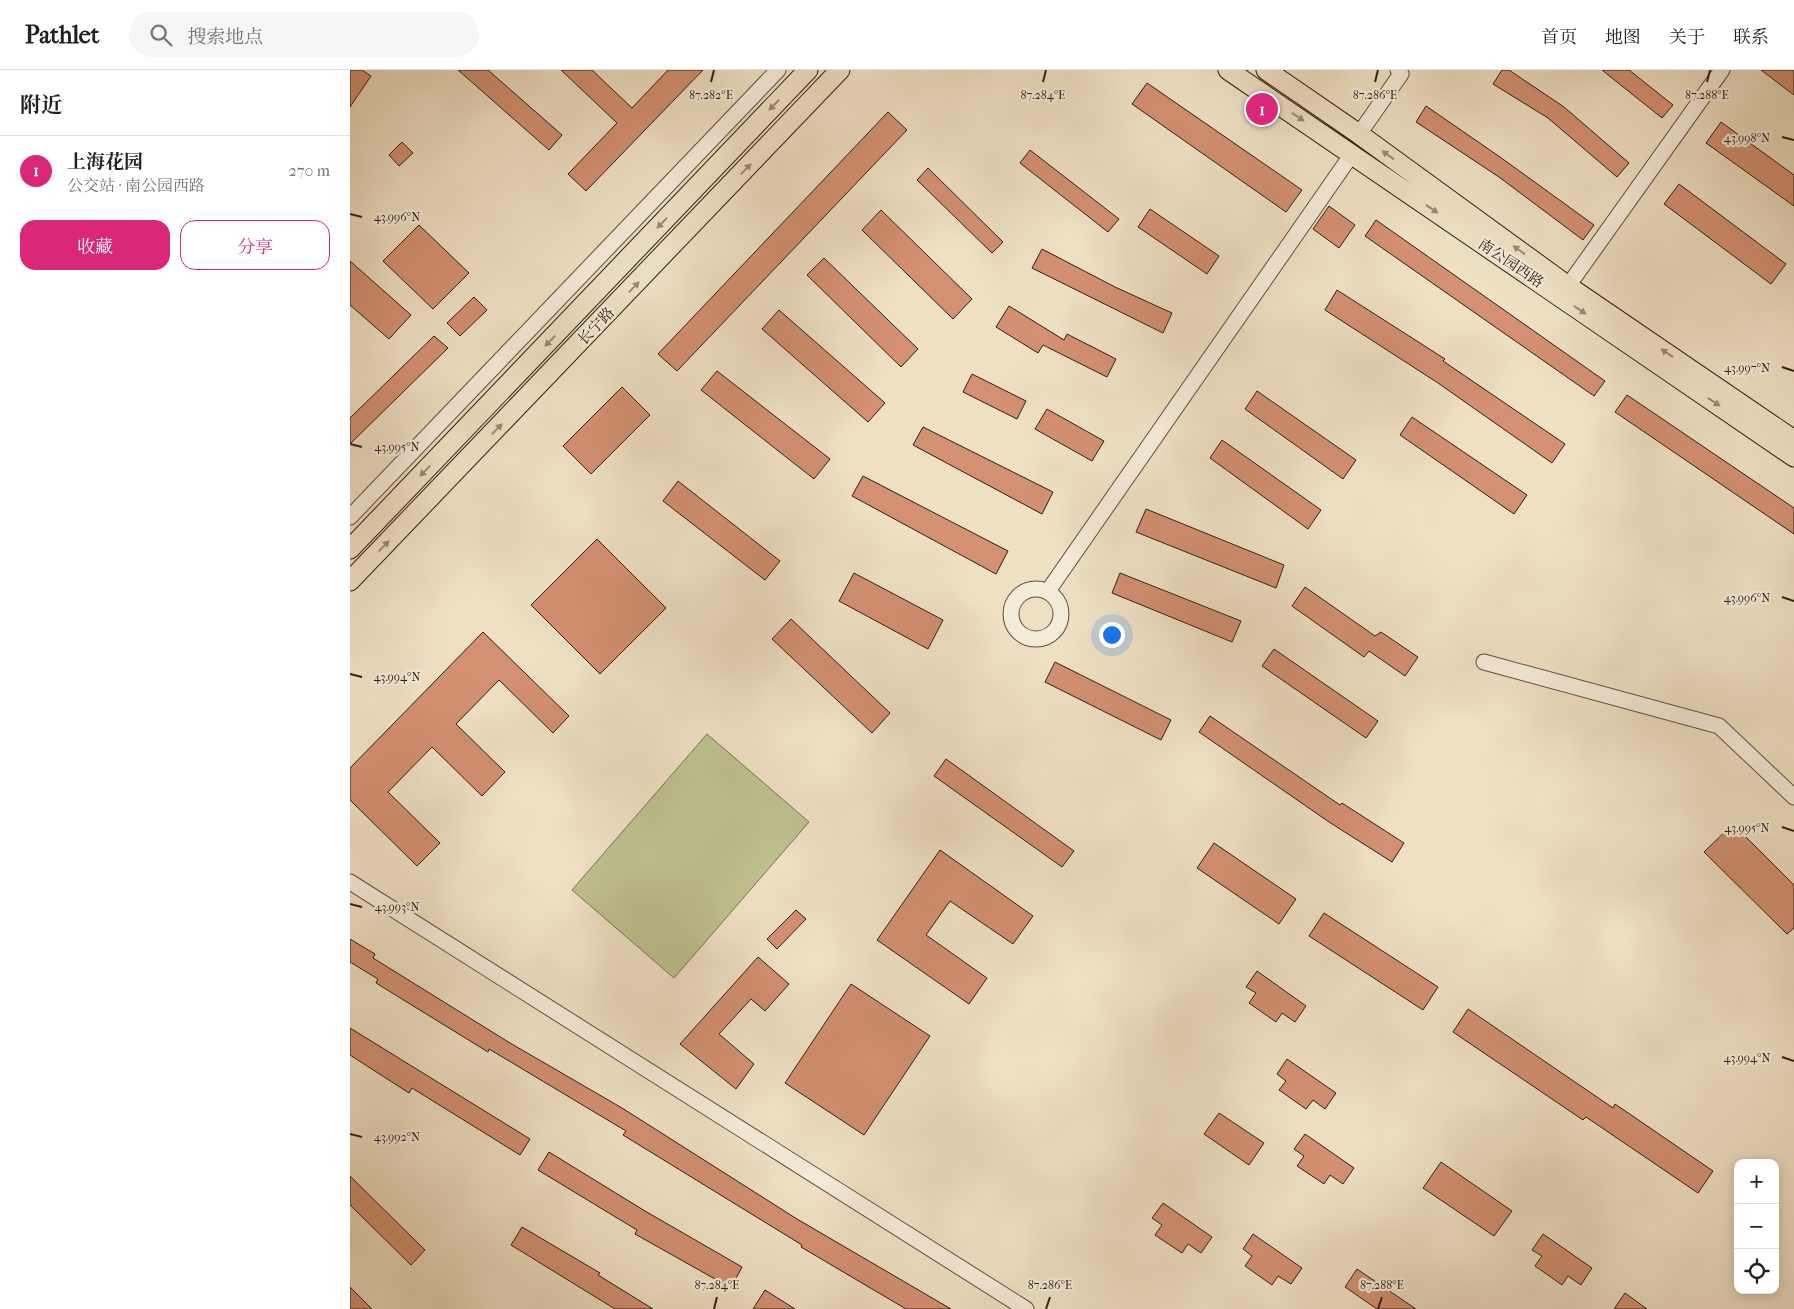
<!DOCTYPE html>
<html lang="zh">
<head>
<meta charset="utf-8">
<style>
  :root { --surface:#fff; --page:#f6f6f6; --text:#202124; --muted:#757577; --line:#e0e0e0; --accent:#db2777 }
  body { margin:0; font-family:"IM FELL French Canon","Noto Serif SC",serif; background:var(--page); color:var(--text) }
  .controls { position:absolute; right:15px; bottom:15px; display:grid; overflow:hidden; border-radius:10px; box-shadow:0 2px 12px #0003 }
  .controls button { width:45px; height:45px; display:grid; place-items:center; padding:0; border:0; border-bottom:1px solid var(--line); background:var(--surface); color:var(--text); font:25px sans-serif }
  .you { position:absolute; left:761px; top:564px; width:18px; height:18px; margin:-12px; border:4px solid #fff; border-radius:50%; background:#1a73e8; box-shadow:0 0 0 8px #1a73e833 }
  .badge { display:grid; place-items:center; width:32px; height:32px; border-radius:50%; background:var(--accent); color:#fff; font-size:16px; font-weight:700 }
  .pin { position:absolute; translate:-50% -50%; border:2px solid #fff; box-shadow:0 1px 5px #0006 }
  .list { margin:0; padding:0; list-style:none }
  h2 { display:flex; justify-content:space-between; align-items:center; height:65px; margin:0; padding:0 20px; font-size:21px }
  h2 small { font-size:16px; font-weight:400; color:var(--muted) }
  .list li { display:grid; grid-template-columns:32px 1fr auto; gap:15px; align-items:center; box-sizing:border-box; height:70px; padding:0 20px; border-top:1px solid var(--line) }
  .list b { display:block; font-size:19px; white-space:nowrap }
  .list p { margin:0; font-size:16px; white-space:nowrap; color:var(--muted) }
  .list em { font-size:16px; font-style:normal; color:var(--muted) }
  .actions { display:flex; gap:10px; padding:15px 20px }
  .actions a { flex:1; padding:11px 0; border:1px solid var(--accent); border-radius:15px; text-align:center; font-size:18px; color:var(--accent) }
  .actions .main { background:var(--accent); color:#fff }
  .icon { flex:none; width:28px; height:28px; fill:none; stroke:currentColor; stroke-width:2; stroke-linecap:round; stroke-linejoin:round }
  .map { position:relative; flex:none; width:1444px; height:1239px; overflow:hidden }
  header { display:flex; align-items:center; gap:30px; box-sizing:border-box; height:70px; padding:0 25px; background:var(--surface); border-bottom:1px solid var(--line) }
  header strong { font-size:24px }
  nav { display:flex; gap:28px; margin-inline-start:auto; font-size:18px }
  .search { width:350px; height:45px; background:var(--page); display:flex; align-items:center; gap:12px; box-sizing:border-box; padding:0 18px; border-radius:28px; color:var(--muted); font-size:19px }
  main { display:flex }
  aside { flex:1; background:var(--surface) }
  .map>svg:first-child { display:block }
</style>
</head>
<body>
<header>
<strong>Pathlet</strong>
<div class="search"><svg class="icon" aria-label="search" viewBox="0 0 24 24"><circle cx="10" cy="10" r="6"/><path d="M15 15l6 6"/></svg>搜索地点</div>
<nav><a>首页</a><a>地图</a><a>关于</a><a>联系</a></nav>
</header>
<main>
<aside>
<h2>附近<small></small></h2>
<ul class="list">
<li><span class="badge">1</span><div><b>上海花园</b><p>公交站 · 南公园西路</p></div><em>270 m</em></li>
</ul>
<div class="actions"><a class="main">收藏</a><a>分享</a></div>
</aside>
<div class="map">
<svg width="1444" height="1239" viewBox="0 0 1444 1239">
  <rect width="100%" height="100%" fill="#efe0c4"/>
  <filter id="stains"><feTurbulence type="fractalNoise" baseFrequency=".004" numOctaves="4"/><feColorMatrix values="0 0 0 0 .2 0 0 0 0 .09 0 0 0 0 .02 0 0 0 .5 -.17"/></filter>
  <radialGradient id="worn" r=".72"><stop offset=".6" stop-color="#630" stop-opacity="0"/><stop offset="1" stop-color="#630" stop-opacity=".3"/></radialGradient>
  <!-- green -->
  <path fill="#bfc190" stroke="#777053" d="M357 664 459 752 324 908 222 820Z"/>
  <!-- building -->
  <path fill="#d39072" stroke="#2f1e16" d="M0 0H12L21 6 0 37Z
    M108 0H138L212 65 199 80Z
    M211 0H242L282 38 318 0H353L236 121 218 104 267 53Z
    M1152 0H1159L1214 37 1279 93 1267 107 1198 48 1143 14Z
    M1252 0H1279L1323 35 1312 48Z
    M1411 0H1444V25Z
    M797 13 952 120 936 142 782 34Z
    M1076 36 1150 87 1244 155 1233 170 1149 107 1066 52Z
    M538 42 557 60 327 301 308 284Z
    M1371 52 1444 105V136L1356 73Z
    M52 72 63 83 49 96 39 85Z
    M680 80 769 149 758 162 670 93Z
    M578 98 653 172 642 183 567 110Z
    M1329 114 1436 194 1421 214 1314 134Z
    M979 136 1005 155 989 178 963 159Z
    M800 139 869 186 857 204 788 157Z
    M531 140 622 229 603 249 512 160Z
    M1026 150 1255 311 1244 326 1015 166Z
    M69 155 119 203 83 239 33 191Z
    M692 179 765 217 822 243 813 263 682 198Z
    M474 188 568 279 551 297 457 205Z
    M0 191 61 245 39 269 0 235Z
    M987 220 1095 289 1093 291 1215 374 1202 393 1088 313 975 240Z
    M124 227 137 240 110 266 97 253Z
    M659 236 714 270 717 264 766 289 757 307 693 275 688 283 646 257Z
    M429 240 535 333 518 352 412 259Z
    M84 266 98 278 0 374V348Z
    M367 301 480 389 464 409 351 320Z
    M622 304 676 331 667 349 613 322Z
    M272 317 300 345 241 404 213 376Z
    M907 321 1006 390 993 409 895 339Z
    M1277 325 1444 438V464L1265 342Z
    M697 339 754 371 742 391 685 359Z
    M1062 347 1177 425 1164 444 1050 365Z
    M573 357 703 422 692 444 563 375Z
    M872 370 971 440 958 459 860 388Z
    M513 406 658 481 646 504 502 426Z
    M328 411 430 491 415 510 313 431Z
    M796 439 934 495 926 518 786 462Z
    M247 469 316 538 250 604 181 535Z
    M504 503 593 550 578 579 489 531Z
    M770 503 891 551 882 572 762 523Z
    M955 517 1025 566 1031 562 1068 587 1055 606 1019 581 1014 587 942 536Z
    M441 549 540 643 522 663 422 569Z
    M133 562 219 646 203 663 149 610 106 654 155 702 132 726 82 677 38 722 90 773 67 796 0 730V698Z
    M924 579 1028 651 1016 668 912 596Z
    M705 592 821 650 811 670 695 612Z
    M860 646 990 735 992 733 1054 773 1042 792 979 752 849 662Z
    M596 689 724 781 712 797 584 706Z
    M1383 754 1444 815V858L1437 864 1354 782Z
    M864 773 946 829 929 854 847 798Z
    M590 780 683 846 663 874 600 831 576 865 637 908 619 934 527 870Z
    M446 840 456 849 427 879 417 869Z
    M974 843 1088 917 1073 940 959 866Z
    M0 869 25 884 23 888 160 973 272 1038 447 1149 601 1239H556L451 1177 452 1175 273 1065 276 1061 139 979 138 982 26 913 28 909 0 892Z
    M408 887 439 914 415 941 401 929 369 964 404 994 386 1019 330 974Z
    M907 901 956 936 945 952 932 943 926 952 899 933 906 923 896 917Z
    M501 914 580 966 514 1065 435 1013Z
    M1118 939 1263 1038 1265 1034 1363 1101 1348 1123 1236 1047 1233 1050 1103 962Z
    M0 958 180 1069 170 1085 62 1018 59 1023 0 985Z
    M937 989 986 1023 975 1039 963 1030 956 1039 929 1020 936 1011 927 1004Z
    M869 1043 914 1073 899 1095 854 1064Z
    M955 1064 1004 1098 993 1114 980 1105 974 1114 947 1096 954 1086 944 1079Z
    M199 1082 295 1141 392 1197 381 1218 285 1164 287 1160 188 1100Z
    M1091 1092 1162 1141 1144 1166 1073 1118Z
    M0 1106 75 1180 61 1195 0 1135Z
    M813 1133 862 1167 851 1183 838 1174 832 1183 805 1165 812 1155 802 1148Z
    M172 1157 250 1203 248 1205 303 1239H265L161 1175Z
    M903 1164 952 1198 941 1214 928 1206 922 1215 895 1196 902 1186 893 1179Z
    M1193 1164 1242 1198 1231 1215 1218 1206 1212 1215 1185 1196 1192 1186 1182 1180Z
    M1007 1199 1066 1239H1027L995 1217Z
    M0 1217 22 1239H0Z
    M415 1220 445 1239H403Z
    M1275 1223 1297 1239H1264Z"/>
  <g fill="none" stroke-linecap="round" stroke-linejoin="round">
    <!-- minor casing -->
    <g stroke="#5f4e42" stroke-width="17">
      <path id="minor" d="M1009 64 1051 4 1048 0
        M1218 216 1372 0
        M0 447 428 0
        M661 544a25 25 0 1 1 50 0a25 25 0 1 1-50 0Z
        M698 521 1002 84
        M1134 592 1369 656 1444 727
        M0 812 676 1239"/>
    </g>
    <!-- major casing -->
    <g stroke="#2f1e16" stroke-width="21">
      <path id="major" d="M878 0 1444 387
        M916 0 1009 64 1218 216 1444 370
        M0 479 458 0
        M0 511 490 0"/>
    </g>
    <!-- minor -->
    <use href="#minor" stroke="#f5ebd9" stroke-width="15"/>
    <!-- major -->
    <use href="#major" stroke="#efe0c4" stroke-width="19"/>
  </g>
  <!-- one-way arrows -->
  <defs><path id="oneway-solid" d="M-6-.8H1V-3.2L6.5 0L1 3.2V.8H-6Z" transform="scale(1.25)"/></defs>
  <g fill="#998976">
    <use href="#oneway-solid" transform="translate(424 35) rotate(134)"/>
    <use href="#oneway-solid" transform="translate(948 47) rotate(34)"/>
    <use href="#oneway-solid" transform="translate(1038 85) rotate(-144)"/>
    <use href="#oneway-solid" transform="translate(396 99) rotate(-46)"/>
    <use href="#oneway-solid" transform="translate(1082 139) rotate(34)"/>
    <use href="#oneway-solid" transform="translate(312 153) rotate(134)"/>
    <use href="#oneway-solid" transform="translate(1169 180) rotate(-144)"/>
    <use href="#oneway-solid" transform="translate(284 217) rotate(-46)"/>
    <use href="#oneway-solid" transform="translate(1230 240) rotate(34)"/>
    <use href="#oneway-solid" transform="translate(200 271) rotate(134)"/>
    <use href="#oneway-solid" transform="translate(1317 283) rotate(-146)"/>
    <use href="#oneway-solid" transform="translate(1364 332) rotate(34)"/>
    <use href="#oneway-solid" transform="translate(147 359) rotate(-46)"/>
    <use href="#oneway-solid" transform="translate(75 401) rotate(134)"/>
    <use href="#oneway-solid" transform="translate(34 476) rotate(-46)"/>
  </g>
  <!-- ticks -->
  <path fill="none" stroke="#2f1e16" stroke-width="2" d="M361 12 364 0M693 12 696 0M1025 12 1028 0M1357 12 1360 0M1432 67 1444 70M0 144 12 147M1432 297 1444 301M0 374 12 377M1432 527 1444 531M0 604 12 607M1432 757 1444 761M0 834 12 837M1432 987 1444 991M0 1064 12 1067M364 1239 367 1227M696 1239 700 1227M1028 1239 1032 1227"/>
  <g text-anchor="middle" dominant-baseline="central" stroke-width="4.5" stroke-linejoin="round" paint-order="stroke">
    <!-- street labels -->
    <g font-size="15" fill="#2f1e16" stroke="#f5ebd9">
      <text transform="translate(1161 193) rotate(34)">南公园西路</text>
      <text transform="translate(246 256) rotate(-46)">长宁路</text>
    </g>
  </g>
  <g font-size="12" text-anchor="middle" fill="#2f1e16" stroke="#f5ebd9" stroke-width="4.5" stroke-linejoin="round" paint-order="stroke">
    <text x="361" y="29">87.282°E</text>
    <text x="693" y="29">87.284°E</text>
    <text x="1025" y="29">87.286°E</text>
    <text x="1357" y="29">87.288°E</text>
    <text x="1397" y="72">43.998°N</text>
    <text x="47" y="151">43.996°N</text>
    <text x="1397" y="302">43.997°N</text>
    <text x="47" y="381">43.995°N</text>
    <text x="1397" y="532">43.996°N</text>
    <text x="47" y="611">43.994°N</text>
    <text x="1397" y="762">43.995°N</text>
    <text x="47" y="841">43.993°N</text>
    <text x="1397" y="992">43.994°N</text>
    <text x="47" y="1071">43.992°N</text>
    <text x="367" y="1219">87.284°E</text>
    <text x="700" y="1219">87.286°E</text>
    <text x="1032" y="1219">87.288°E</text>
  </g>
  <rect width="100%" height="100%" filter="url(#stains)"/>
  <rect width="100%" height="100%" fill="url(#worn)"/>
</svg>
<div class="controls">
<button>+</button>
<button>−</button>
<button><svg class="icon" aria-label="locate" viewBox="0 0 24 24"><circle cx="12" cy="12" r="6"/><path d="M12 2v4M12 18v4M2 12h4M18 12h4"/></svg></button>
</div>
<div class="you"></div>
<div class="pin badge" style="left:912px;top:39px">1</div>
</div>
</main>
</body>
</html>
